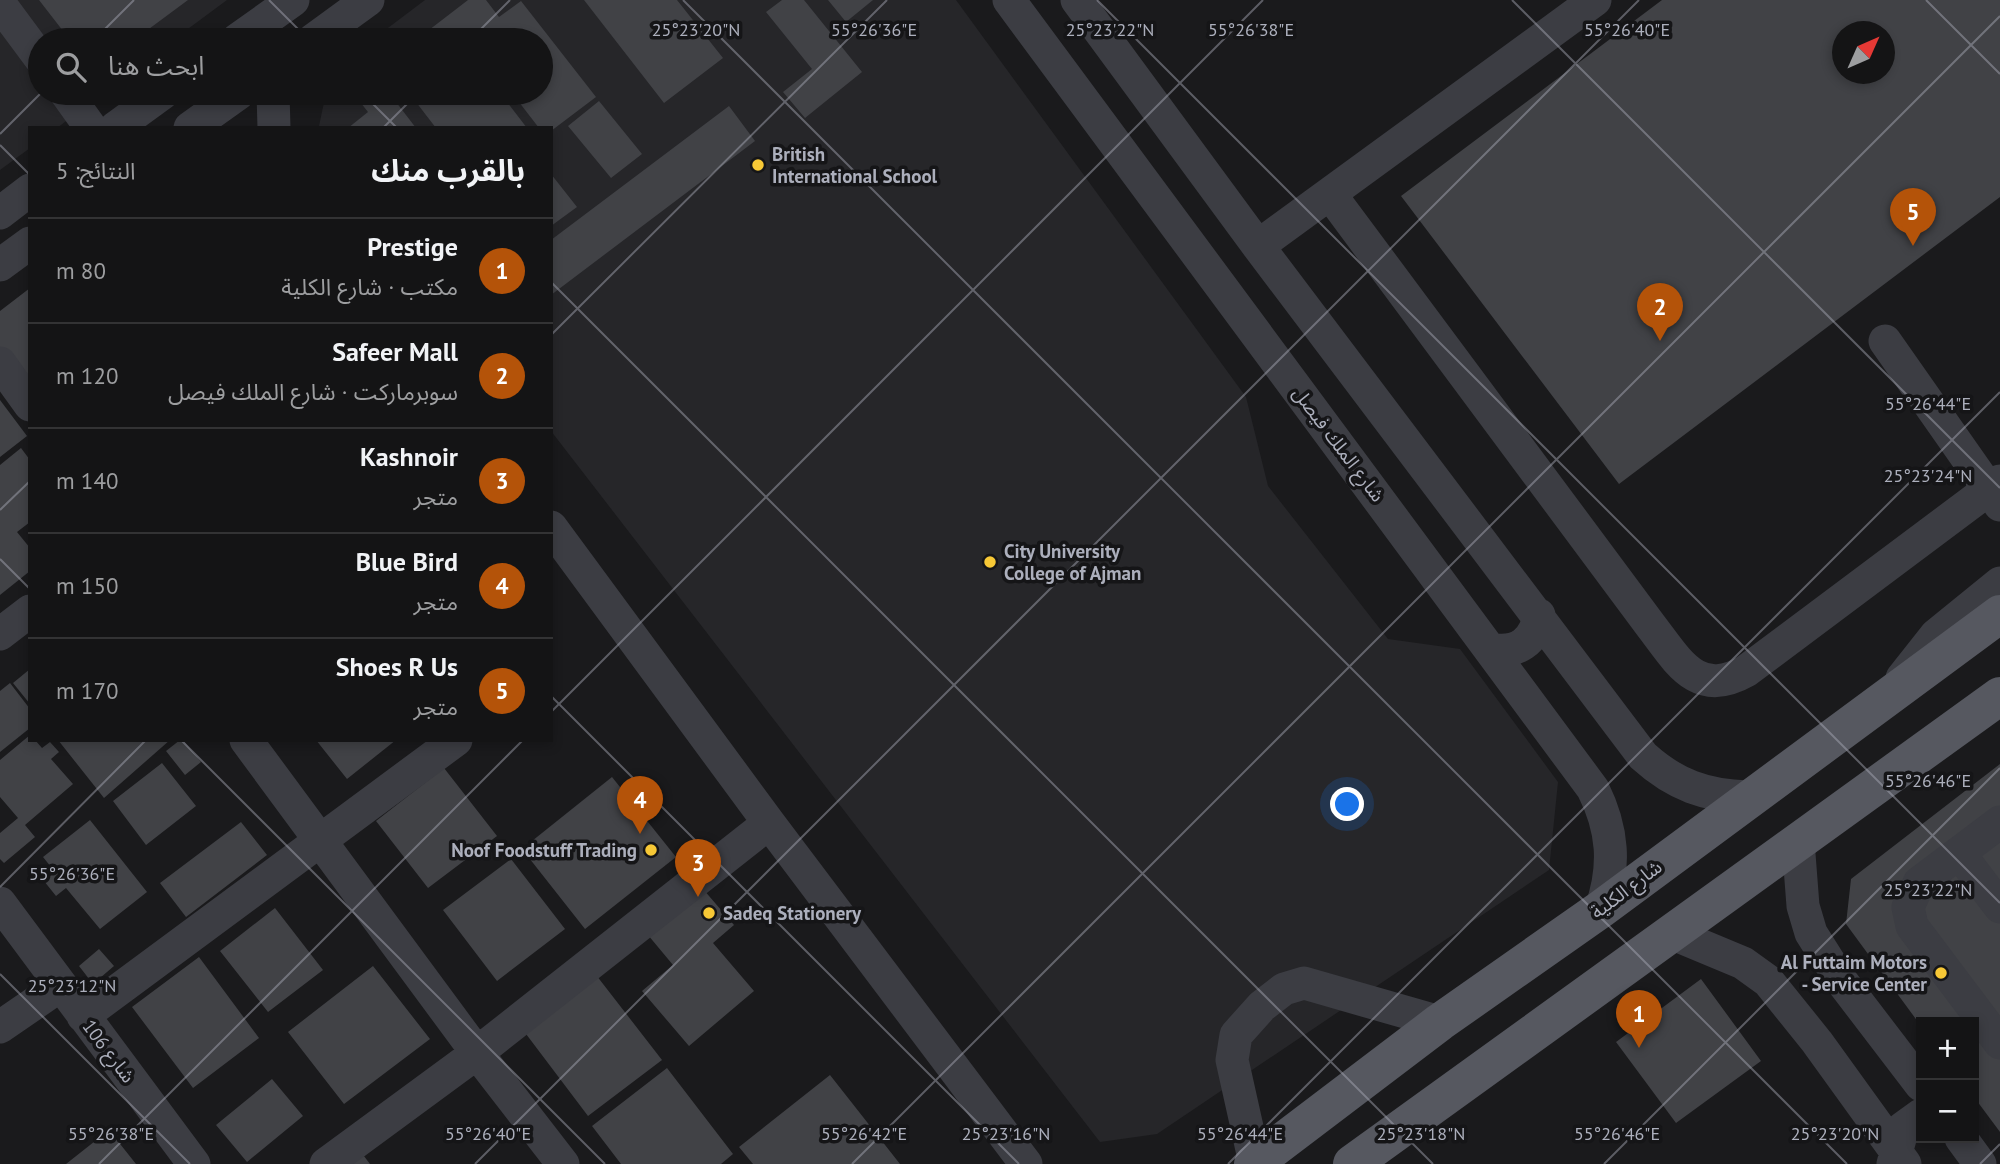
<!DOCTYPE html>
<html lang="ar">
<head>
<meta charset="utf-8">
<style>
  :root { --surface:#141415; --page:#212122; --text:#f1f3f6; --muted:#9d9ea0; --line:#333334; --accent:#b45309 }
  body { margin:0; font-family:"PT Sans","Noto Sans Arabic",sans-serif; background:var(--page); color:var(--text); direction:rtl }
  .controls { position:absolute; right:21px; bottom:21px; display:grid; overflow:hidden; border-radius:0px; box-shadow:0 4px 10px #0003 }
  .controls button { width:63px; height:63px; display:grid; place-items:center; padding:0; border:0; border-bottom:2px solid var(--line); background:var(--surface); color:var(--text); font:35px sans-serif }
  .compass { position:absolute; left:1832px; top:21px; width:63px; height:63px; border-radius:50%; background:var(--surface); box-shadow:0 4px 10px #0003; rotate:45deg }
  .you { position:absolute; left:1348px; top:805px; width:24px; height:24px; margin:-18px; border:5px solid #fff; border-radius:50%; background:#1a73e8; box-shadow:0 0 0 10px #1a73e833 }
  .badge { display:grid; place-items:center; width:46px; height:46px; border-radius:50%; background:var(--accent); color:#fff; font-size:23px; font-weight:700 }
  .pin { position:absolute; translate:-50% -58px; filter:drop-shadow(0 2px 4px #0008) }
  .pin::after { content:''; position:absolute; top:37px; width:24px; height:21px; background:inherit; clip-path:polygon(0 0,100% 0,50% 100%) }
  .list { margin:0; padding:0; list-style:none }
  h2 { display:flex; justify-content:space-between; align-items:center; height:91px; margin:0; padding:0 28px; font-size:30px }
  h2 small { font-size:23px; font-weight:400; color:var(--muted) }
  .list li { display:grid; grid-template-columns:46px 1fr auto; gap:21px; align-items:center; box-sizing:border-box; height:105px; padding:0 28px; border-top:2px solid var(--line) }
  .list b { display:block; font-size:26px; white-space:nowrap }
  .list p { margin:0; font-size:23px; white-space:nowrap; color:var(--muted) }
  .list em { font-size:23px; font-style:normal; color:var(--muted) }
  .icon { flex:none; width:38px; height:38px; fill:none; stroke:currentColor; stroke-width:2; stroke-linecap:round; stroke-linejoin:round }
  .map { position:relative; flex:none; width:2000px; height:1164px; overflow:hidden; direction:ltr }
  .search { position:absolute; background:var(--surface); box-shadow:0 4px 10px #0003; left:28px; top:28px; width:525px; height:77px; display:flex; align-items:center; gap:18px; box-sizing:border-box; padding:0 24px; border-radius:38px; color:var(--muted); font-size:26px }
  .panel { position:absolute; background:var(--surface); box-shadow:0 4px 10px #0003; left:28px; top:126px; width:525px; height:616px; border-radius:0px; direction:rtl }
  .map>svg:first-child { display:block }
</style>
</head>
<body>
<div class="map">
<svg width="2000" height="1164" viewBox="0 0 2000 1164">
  <rect width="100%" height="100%" fill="#1a1a1c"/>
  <!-- built -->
  <path fill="#262629" d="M0 0H227L173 40H40V93H103L57 128H30V148L0 170Z
    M425 0H956L1246 397 1268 486 1388 639 1460 649 1558 782 1549 870 1157 1134 1100 1142 551 431V128L319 126 326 93H541V40H372Z"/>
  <!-- building -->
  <path fill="#414246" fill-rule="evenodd" d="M39 0H188L134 40H70Z
    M468 0H486L499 17 521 1 596 97 551 131V128H539L512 93H541V40H416Z
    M584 0H677L723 58 664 103Z
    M782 0H804L862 72 805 118 783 92 812 69 766 12Z
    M828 0H873L846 22Z
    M1662 0H2000V197L1619 484 1401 196ZM1842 32H1885V74H1842Z
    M353 93H408L396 102 416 128H348L368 112Z
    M409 93H500L527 128H436Z
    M599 101 642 154 611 178 568 126Z
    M729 106 755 141 551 295V240Z
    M551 174 577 207 551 226Z
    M30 288V387L0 350V311Z
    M0 400 27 436 0 457Z
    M21 448 30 460V522L17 532 30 548V571L0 595V465Z
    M30 669V704L13 683Z
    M10 683 30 709V728L0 752V691Z
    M30 735V740H35L42 748 50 742 59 752 51 759 73 784 25 825 35 837 4 863 0 859V833L18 818 0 797V760Z
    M58 740H170L104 798Z
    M180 740H183L201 762 185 775 166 751Z
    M316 740H396L347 779Z
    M162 763 196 806 146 845 113 801Z
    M2000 764V1132L1974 1097V1022H1921V1026L1846 924 1851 879Z
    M444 768 497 836 428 888 376 821Z
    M612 777 676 857 585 929 522 849Z
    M90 820 147 892 100 929 66 888 56 896 44 881 55 872 43 857Z
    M241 822 267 855 186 917 160 883Z
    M511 859 565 929 497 981 443 910Z
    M703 889 734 925 713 943 754 991 689 1046 642 991 673 965 648 935Z
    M275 908 323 970 268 1012 220 951Z
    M99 949 114 966 93 984 79 966Z
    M199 957 259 1038 193 1088 132 1007Z
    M373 966 430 1039 344 1104 288 1032Z
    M593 971 662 1060 588 1116 520 1026Z
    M1701 979 1761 1061 1676 1123 1616 1042Z
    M667 1068 733 1154 721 1164H621L592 1126Z
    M830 1075 900 1164H753L739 1147Z
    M272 1079 303 1116 247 1162 216 1125Z
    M109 1130 136 1164H66Z
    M357 1147 370 1164H337Z"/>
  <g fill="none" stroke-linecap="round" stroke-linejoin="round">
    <!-- minor -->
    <path stroke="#3c3d43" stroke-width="33" d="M1009 0 1593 789C1613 829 1616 866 1601 909
      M1077 0 1258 246 1643 756C1675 785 1706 796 1748 797
      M0 4 40 58
      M237 40 293 0
      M313 40 368 0
      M66 93 91 128
      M273 93 274 128
      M115 128 163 93
      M190 128 239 93
      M1330 194 1651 626C1678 661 1697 699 1746 671L2000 481
      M0 213 30 190
      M1258 246 1595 0
      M0 265 30 243
      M1885 341 2000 505
      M0 363 30 405
      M551 527 769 823 1026 1164
      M0 634 30 611
      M1490 649C1517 654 1535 642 1539 615
      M1902 678 1936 635 2000 583
      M246 740 477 1053 563 1164
      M2000 822 1919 883 1908 907 1912 926 2000 1043
      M1798 841 1803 906 1811 933 1840 979 1921 1085
      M1959 853 2000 907
      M0 903 194 1164
      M1671 933 1743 963 1768 981 1817 1042 1905 1164
      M83 1016 456 740
      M0 1027 61 985
      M1961 1138 1980 1164
      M1255 1163 1232 1060 1236 1035 1262 1006 1284 989 1304 983 1440 1022
      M326 1164 477 1053 769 823
      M1893 1164 1903 1128 1921 1115"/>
    <!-- major -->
    <path stroke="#565860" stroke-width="38" d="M1253 1164 1440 1022 1601 909 2000 614
      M1352 1164 2000 696"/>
  </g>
  <!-- ticks -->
  <path fill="none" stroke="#acafbc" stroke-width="2" stroke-opacity="0.45" d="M269 0 309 40M683 0 1847 1164M1097 0 2000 903M1512 0 2000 488M1926 0 2000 74M94 40 134 0M470 40 510 0M362 93 397 128M383 128 418 93M0 134 41 93M0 145 30 175M551 282 1433 1164M551 335 887 0M0 510 30 481M0 559 30 589M551 696 1019 1164M551 712 1263 0M181 740 605 1164M0 887 146 740M0 974 190 1164M99 1164 523 740M475 1164 1639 0M852 1164 2000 16M1228 1164 2000 392M1604 1164 2000 768M1980 1164 2000 1144"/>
  <!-- markers -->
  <g fill="#f7c836" stroke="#151517" stroke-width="2.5">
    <circle cx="758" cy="165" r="7"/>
    <circle cx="990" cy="562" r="7"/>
    <circle cx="651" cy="850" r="7"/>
    <circle cx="709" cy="913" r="7"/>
    <circle cx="1941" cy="973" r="7"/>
  </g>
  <g text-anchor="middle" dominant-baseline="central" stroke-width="7" stroke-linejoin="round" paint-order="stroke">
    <!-- poi labels -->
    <g font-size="19" font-weight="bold" fill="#acafbc" stroke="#151517" text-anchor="start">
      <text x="772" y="154">British<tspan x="772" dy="22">International School</tspan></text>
      <text x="1004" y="551">City University<tspan x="1004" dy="22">College of Ajman</tspan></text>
      <text x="637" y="850" text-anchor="end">Noof Foodstuff Trading</text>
      <text x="723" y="913">Sadeq Stationery</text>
      <text x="1927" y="962" text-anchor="end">Al Futtaim Motors<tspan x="1927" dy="22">- Service Center</tspan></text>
    </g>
    <!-- street labels -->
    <g font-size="19" fill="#acafbc" stroke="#151517">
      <text transform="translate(1339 444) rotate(53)">شارع الملك فيصل</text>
      <text transform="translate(1626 889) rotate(-37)">شارع الكلية</text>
      <text transform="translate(109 1051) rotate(53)">شارع 106</text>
    </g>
  </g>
  <g font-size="18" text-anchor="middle" fill="#acafbc" stroke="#151517" stroke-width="7" stroke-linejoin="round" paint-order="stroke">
    <text x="696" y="36">25°23'20"N</text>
    <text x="874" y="36">55°26'36"E</text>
    <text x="1110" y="36">25°23'22"N</text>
    <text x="1251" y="36">55°26'38"E</text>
    <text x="1627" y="36">55°26'40"E</text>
    <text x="1928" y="410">55°26'44"E</text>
    <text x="1928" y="482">25°23'24"N</text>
    <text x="1928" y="787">55°26'46"E</text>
    <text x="72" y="880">55°26'36"E</text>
    <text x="1928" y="896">25°23'22"N</text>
    <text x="72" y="992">25°23'12"N</text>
    <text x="111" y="1140">55°26'38"E</text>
    <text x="488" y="1140">55°26'40"E</text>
    <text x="864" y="1140">55°26'42"E</text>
    <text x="1240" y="1140">55°26'44"E</text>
    <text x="1421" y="1140">25°23'18"N</text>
    <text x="1617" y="1140">55°26'46"E</text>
    <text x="1006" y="1140">25°23'16"N</text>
    <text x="1835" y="1140">25°23'20"N</text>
  </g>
</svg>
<div class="controls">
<button>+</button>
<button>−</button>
</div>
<svg class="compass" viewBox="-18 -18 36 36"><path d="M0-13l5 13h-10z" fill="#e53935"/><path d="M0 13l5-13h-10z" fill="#9d9ea0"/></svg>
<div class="you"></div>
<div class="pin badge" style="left:1639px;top:1048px">1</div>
<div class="pin badge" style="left:1660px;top:341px">2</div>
<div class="pin badge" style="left:698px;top:897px">3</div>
<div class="pin badge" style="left:640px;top:834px">4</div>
<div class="pin badge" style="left:1913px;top:246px">5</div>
<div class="search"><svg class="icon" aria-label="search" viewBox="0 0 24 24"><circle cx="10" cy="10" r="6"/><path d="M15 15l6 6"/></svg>ابحث هنا</div>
<section class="panel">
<h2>بالقرب منك<small>النتائج: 5</small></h2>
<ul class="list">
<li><span class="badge">1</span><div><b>Prestige</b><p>مكتب · شارع الكلية</p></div><em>80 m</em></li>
<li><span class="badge">2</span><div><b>Safeer Mall</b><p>سوبرماركت · شارع الملك فيصل</p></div><em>120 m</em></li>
<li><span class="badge">3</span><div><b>Kashnoir</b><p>متجر</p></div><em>140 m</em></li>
<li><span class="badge">4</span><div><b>Blue Bird</b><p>متجر</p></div><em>150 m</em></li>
<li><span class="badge">5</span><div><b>Shoes R Us</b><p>متجر</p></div><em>170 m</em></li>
</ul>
</section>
</div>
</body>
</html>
